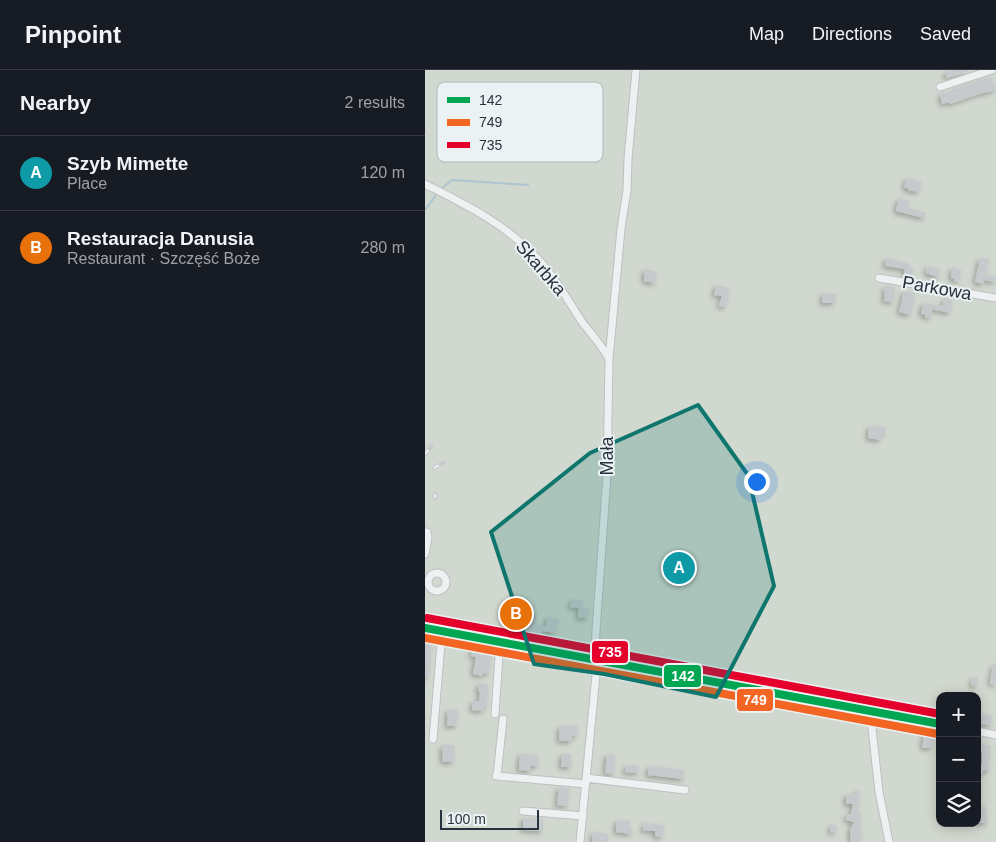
<!DOCTYPE html>
<html lang="en">
<head>
<meta charset="utf-8">
<style>
  :root { --surface:#171b24; --page:#20242c; --text:#f1f3f6; --muted:#9ea1a6; --line:#363941; --accent:#677077 }
  body { margin:0; font-family:Arial,sans-serif; background:var(--page); color:var(--text) }
  .controls { position:absolute; right:15px; bottom:15px; display:grid; overflow:hidden; border-radius:10px; box-shadow:0 2px 12px #0003 }
  .controls button { width:45px; height:45px; display:grid; place-items:center; padding:0; border:0; border-bottom:1px solid var(--line); background:var(--surface); color:var(--text); font:25px sans-serif }
  .scale { position:absolute; left:15px; bottom:12px; width:99px; box-sizing:border-box; padding-left:5px; border:2px solid #27333c; border-top:0; font-size:14px; line-height:18px; white-space:nowrap; color:#27333c; -webkit-text-stroke:4px #ecf1f4; paint-order:stroke }
  .you { position:absolute; left:331px; top:411px; width:18px; height:18px; margin:-12px; border:4px solid #fff; border-radius:50%; background:#1a73e8; box-shadow:0 0 0 8px #1a73e833 }
  .badge { display:grid; place-items:center; width:32px; height:32px; border-radius:50%; background:var(--accent); color:#fff; font-size:16px; font-weight:700 }
  .pin { position:absolute; translate:-50% -50%; border:2px solid #fff; box-shadow:0 1px 5px #0006 }
  .list { margin:0; padding:0; list-style:none }
  h2 { display:flex; justify-content:space-between; align-items:center; height:65px; margin:0; padding:0 20px; font-size:21px }
  h2 small { font-size:16px; font-weight:400; color:var(--muted) }
  .list li { display:grid; grid-template-columns:32px 1fr auto; gap:15px; align-items:center; box-sizing:border-box; height:75px; padding:0 20px; border-top:1px solid var(--line) }
  .list b { display:block; font-size:19px; white-space:nowrap }
  .list p { margin:0; font-size:16px; white-space:nowrap; color:var(--muted) }
  .list em { font-size:16px; font-style:normal; color:var(--muted) }
  .icon { flex:none; width:28px; height:28px; fill:none; stroke:currentColor; stroke-width:2; stroke-linecap:round; stroke-linejoin:round }
  .map { position:relative; flex:none; width:571px; height:772px; overflow:hidden }
  header { display:flex; align-items:center; gap:30px; box-sizing:border-box; height:70px; padding:0 25px; background:var(--surface); border-bottom:1px solid var(--line) }
  header strong { font-size:24px }
  nav { display:flex; gap:28px; margin-inline-start:auto; font-size:18px }
  main { display:flex }
  aside { flex:1; background:var(--surface) }
  .map>svg:first-child { display:block }
</style>
</head>
<body>
<header>
<strong>Pinpoint</strong>
<nav><a>Map</a><a>Directions</a><a>Saved</a></nav>
</header>
<main>
<aside>
<h2>Nearby<small>2 results</small></h2>
<ul class="list">
<li><span class="badge" style="background:#0f9aa8">A</span><div><b>Szyb Mimette</b><p>Place</p></div><em>120 m</em></li>
<li><span class="badge" style="background:#e8710a">B</span><div><b>Restauracja Danusia</b><p>Restaurant · Szczęść Boże</p></div><em>280 m</em></li>
</ul>
</aside>
<div class="map">
<svg width="571" height="772" viewBox="0 0 571 772">
  <defs>
    <filter id="shadow"><feDropShadow dx="-2.5" dy="2.5" stdDeviation="2.5" flood-color="#0004"/></filter>
  </defs>
  <rect width="100%" height="100%" fill="#dfe2e4"/>
  <!-- green -->
  <path fill="#d1d8cf" fill-rule="evenodd" d="M0 0H571V772H0ZM515 626H552V753H515Z"/>
  <g fill="none" stroke-linecap="round" stroke-linejoin="round">
    <!-- stream -->
    <path stroke="#aec4cf" stroke-width="2" d="M16 119 27 110 103 115
      M0 140 11 125"/>
  </g>
  <!-- building -->
  <path fill="#c7cacc" filter="url(#shadow)" d="M525 0H543L544 1 522 8 520 3Z
    M566 7 568 13 569 12 571 20 554 24 525 34 524 32 517 34 515 24 530 21V19Z
    M482 108 497 112 494 122 483 120 484 119 479 117Z
    M474 128 484 131 483 138 501 143 499 148 471 141Z
    M461 188 485 194 484 197 488 198 487 206 479 204 480 199 460 196Z
    M555 188 564 189 561 205 571 207V212L559 210 558 214 550 212Z
    M502 196 515 199 513 207 501 203Z
    M527 197 536 200 534 212 529 211 530 209 526 208Z
    M220 199 232 202 230 213 219 211Z
    M291 215 305 218 301 237 294 236 297 226 289 225Z
    M460 216 470 217 468 232 459 231Z
    M479 221 490 223 485 245 474 242Z
    M398 223 411 224 410 233H397Z
    M519 228 528 231 525 243 507 239 506 248 500 247 501 245 496 244 498 233 518 236Z
    M444 356 461 357 460 364 457 363 456 370 443 368Z
    M94 528 107 533 105 544 112 545 110 554 121 556 122 547 134 549 131 563 117 561 115 570 95 566 94 570 84 568 92 530Z
    M148 528 158 531 157 538H164L163 548H153L154 538 145 537Z
    M0 571H7L4 607H0Z
    M48 577 67 580 64 604 58 603V606L48 604 51 587 46 586Z
    M568 594H571V615L565 614Z
    M547 608H553L552 616 546 615Z
    M54 613 63 614 62 637 59 636V641L47 640 48 631H54L55 622 53 621Z
    M23 639 33 640 32 656H22Z
    M557 644 567 646 566 655 556 654Z
    M135 656H153L152 666H147V671H134Z
    M500 660 509 662 507 678H497Z
    M552 674 565 675 564 701H558V704H552V694H557V683H552Z
    M19 675H29L30 681 29 692H18L17 677H19Z
    M95 684 113 685V696H106V701L94 700Z
    M137 684H146V697H136Z
    M182 684 190 685 189 704 180 703Z
    M201 695 214 696 213 703 200 702Z
    M224 696 259 700V709L223 705Z
    M134 717 144 718 143 736 132 735Z
    M432 720 435 721 433 744H436L434 760H437V764L435 772H426L425 760 429 752 421 750 422 744H426L428 734H421V730L422 724 431 725Z
    M561 737 562 753H552V738Z
    M98 748 118 749V761L98 760Z
    M192 750 205 751 204 758 207 759V764L191 762Z
    M219 753 239 755 238 767 230 766V761L218 760Z
    M406 755H412L411 763 405 762Z
    M168 762 183 764V772H167Z"/>
  <g fill="none" stroke-linecap="round" stroke-linejoin="round">
    <!-- minor casing -->
    <g stroke="#bdc0c2" stroke-width="9">
      <path id="minor" d="M515 17 567 0
        M0 114C39 134 77 152 108 184 128 203 142 229 157 252 166 264 177 275 184 289
        M454 208 571 228
        M0 462H2L3 467 0 484
        M3 512a9 9 0 1 1 18 0a9 9 0 1 1-18 0Z
        M0 558 515 654
        M445 640 454 722 464 772
        M70 644 75 572
        M552 661 571 665
        M8 669 17 562
        M71 706 161 714
        M72 706 78 649
        M161 708 260 720
        M98 741 158 746
        M155 772 172 594 170 586 171 561 182 405 184 289 196 159 202 120 203 89 211 0"/>
    </g>
    <!-- minor -->
    <use href="#minor" stroke="#eef0f1" stroke-width="7"/>
    <!-- rail casing -->
    <g stroke="#c7cacc" stroke-width="4">
      <path id="rail" d="M0 384 7 375
        M9 398 18 393
        M10 428V424"/>
    </g>
    <!-- rail -->
    <use href="#rail" stroke="#ecf1f4" stroke-width="2" stroke-dasharray="5.5" stroke-linecap="butt"/>
    <!-- bus-1 casing -->
    <g stroke="#ecf1f4" stroke-width="11">
      <path id="bus-1" d="M0 558 515 654"/>
    </g>
    <!-- bus-2 casing -->
    <g stroke="#ecf1f4" stroke-width="11">
      <path id="bus-2" d="M0 568 513 664"/>
    </g>
    <!-- bus-3 casing -->
    <g stroke="#ecf1f4" stroke-width="11">
      <path id="bus-3" d="M2 548 515 644"/>
    </g>
    <!-- bus-1 -->
    <use href="#bus-1" stroke="#00a651" stroke-width="8"/>
    <!-- bus-2 -->
    <use href="#bus-2" stroke="#f26522" stroke-width="8"/>
    <!-- bus-3 -->
    <use href="#bus-3" stroke="#e4002b" stroke-width="8"/>
  </g>
  <!-- marked area -->
  <path fill="#0f766e" fill-opacity="0.2" stroke="#0f766e" stroke-width="4" stroke-linejoin="round" d="M273 335 323 405 349 516 291 627 179 604 109 594 66 462 165 383Z"/>
  <g text-anchor="middle" dominant-baseline="central" stroke-width="4" stroke-linejoin="round" paint-order="stroke">
    <!-- street labels -->
    <g font-size="18" fill="#27333c" stroke="#ecf1f4">
      <text transform="translate(116 198) rotate(49)">Skarbka</text>
      <text transform="translate(512 218) rotate(10)">Parkowa</text>
      <text transform="translate(182 386) rotate(-90)">Mała</text>
    </g>
  </g>
  <!-- legend -->
  <rect x="12" y="12" width="166" height="80" rx="8" fill="#ecf1f4" stroke="#b1b8bd" stroke-width="1"/>
  <rect x="22" y="27" width="23" height="6" fill="#00a651"/>
  <rect x="22" y="49" width="23" height="7" fill="#f26522"/>
  <rect x="22" y="72" width="23" height="6" fill="#e4002b"/>
  <g font-size="14" fill="#27333c">
    <text x="54" y="35">142</text>
    <text x="54" y="57">749</text>
    <text x="54" y="80">735</text>
  </g>
  <g stroke="#ecf1f4" stroke-width="2">
    <rect x="166" y="570" width="38" height="24" rx="5" fill="#e4002b"/>
    <rect x="238" y="594" width="39" height="24" rx="5" fill="#00a651"/>
    <rect x="311" y="618" width="38" height="24" rx="5" fill="#f26522"/>
  </g>
  <g font-size="14" text-anchor="middle" font-weight="bold" fill="#fff">
    <text x="185" y="587">735</text>
    <text x="258" y="611">142</text>
    <text x="330" y="635">749</text>
  </g>
</svg>
<div class="controls">
<button>+</button>
<button>−</button>
<button><svg class="icon" aria-label="layers" viewBox="0 0 24 24"><path d="M12 4l9 5-9 5-9-5zM3 14l9 5 9-5"/></svg></button>
</div>
<div class="scale">100 m</div>
<div class="you"></div>
<div class="pin badge" style="left:254px;top:498px;background:#0f9aa8">A</div>
<div class="pin badge" style="left:91px;top:544px;background:#e8710a">B</div>
</div>
</main>
</body>
</html>
